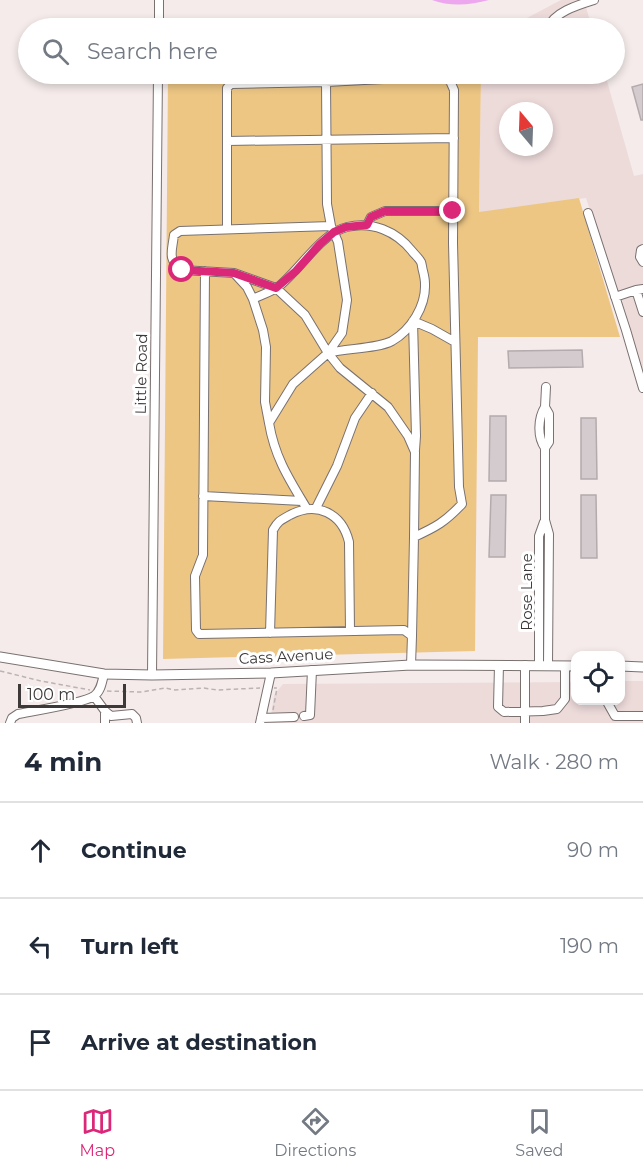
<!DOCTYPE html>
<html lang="en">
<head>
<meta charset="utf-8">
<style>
  :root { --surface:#fff; --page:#f6f6f7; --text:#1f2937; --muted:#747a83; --line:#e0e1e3; --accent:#db2777 }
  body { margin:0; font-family:Montserrat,sans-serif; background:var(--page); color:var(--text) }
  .controls { position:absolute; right:18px; bottom:18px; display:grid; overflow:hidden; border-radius:12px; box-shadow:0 3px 9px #0003 }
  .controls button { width:54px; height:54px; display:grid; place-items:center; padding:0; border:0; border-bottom:2px solid var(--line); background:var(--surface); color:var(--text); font:30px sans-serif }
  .compass { position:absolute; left:499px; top:102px; width:54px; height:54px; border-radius:50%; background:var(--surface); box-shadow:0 3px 9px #0003; rotate:341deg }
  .scale { position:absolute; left:18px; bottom:15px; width:108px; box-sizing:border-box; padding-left:6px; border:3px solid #3d3939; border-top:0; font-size:16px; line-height:21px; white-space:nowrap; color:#3d3939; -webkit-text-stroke:4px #fff; paint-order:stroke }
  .stop { position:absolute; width:18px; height:18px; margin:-14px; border:4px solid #db2777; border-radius:50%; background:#fff }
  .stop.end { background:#db2777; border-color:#fff; box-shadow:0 2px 6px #0008 }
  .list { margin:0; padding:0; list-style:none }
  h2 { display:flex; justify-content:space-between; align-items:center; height:78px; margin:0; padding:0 24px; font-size:26px }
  h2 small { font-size:20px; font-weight:400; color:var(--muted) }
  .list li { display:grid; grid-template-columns:39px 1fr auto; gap:18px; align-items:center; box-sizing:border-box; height:96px; padding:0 24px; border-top:2px solid var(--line) }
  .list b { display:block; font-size:22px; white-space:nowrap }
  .list em { font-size:20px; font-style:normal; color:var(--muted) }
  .icon { flex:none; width:33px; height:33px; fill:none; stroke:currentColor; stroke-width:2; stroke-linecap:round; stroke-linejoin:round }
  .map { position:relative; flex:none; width:643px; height:723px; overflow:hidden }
  .search { position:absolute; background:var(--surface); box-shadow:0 3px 9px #0003; left:18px; right:18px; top:18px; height:66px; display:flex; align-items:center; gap:15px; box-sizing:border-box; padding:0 21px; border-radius:33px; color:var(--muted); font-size:22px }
  .sheet { height:366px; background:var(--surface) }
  nav { display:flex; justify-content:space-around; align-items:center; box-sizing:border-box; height:84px; border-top:2px solid var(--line); background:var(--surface); font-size:16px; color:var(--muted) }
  nav a { display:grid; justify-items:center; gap:3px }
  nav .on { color:var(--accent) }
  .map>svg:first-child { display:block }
</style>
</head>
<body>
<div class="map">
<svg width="643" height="723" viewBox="0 0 643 723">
  <rect width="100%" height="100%" fill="#f5ebeb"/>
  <!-- built -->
  <path fill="#eddbda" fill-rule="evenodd" d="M561 0H584L592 28H508Z
    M481 74H605L634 176 643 174V372L586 198 479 213ZM508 111H544V147H508Z
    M621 681H643V723H270L274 695 283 684 575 682 576 700H620Z"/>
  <!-- green -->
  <path fill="#edc684" d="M168 74H481L479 212 579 198 620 337H478L475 651 163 659Z"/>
  <!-- water -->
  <path fill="#eda7ee" d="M432 0H489C471 5 450 7 432 0Z"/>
  <!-- building -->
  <path fill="#d3cbce" stroke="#b3abad" stroke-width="1.5" d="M643 84V120H641L632 87Z
    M582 350 583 367 509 368 508 351Z
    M490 416H506V481H489Z
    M581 418H596L597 479H581Z
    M491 495H506L505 557H489Z
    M581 495H596L597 558H581Z"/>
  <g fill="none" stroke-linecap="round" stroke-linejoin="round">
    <!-- minor casing -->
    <g stroke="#797170" stroke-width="10">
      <path id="minor" d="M159 28V0
        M548 28C554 12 578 5 594 0
        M227 141 454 138
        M588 213 626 330 643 388
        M367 225 371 217 385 211H453
        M331 226 180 231 174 235C172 252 167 259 182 270L234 273 276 288 305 315 328 353 340 368 388 407 408 436 415 452 414 537
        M227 229V88L231 84 326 82
        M643 249 641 250 640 257 643 262
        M205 271 203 555 195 576 196 630 199 634 404 630 412 636 411 665
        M235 274 247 287 253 299 263 330 266 347 265 402 269 423
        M643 289 636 290 643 312
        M615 297 636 290
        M253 299C261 295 271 292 278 287 299 271 321 233 347 227 372 221 396 231 412 251 414 254 419 258 421 262 422 264 422 268 423 271 424 275 425 280 425 284 426 306 411 330 392 341 377 349 346 348 328 353
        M546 387 545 407 549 414V442L545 448V520L549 534 548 665
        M545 448C537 437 538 418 545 407
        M415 450 416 436 413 321 432 329 455 342
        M203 496 302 501
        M316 508 337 466 355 418 372 393
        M307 509C289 479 275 458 269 423L293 384 328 353 342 333 347 300 338 242 331 226 327 204 326 82 441 76 450 81 454 90 453 243 459 487 462 504C445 522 436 527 414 537L412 636
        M270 633 273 530C278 521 281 520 290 515 317 501 342 513 349 542L350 631
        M499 665 498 707 504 712 543 711 557 709 565 699V666
        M539 665V536L544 522
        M152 675 158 74
        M94 696 105 711 111 716 132 714 136 718 137 723
        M606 700 615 716H643
        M304 716 310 715 312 670
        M261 718 294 717
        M10 723 12 718 18 714C33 711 85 703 94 696 101 691 102 682 104 674
        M105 723V711
        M260 723 271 673
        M525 723V665"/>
    </g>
    <!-- major casing -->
    <g stroke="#797170" stroke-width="11">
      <path id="major" d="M0 657 104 674 152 675 271 673 411 665 576 666
        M620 666 643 667"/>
    </g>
    <!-- path -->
    <path stroke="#bbb3b3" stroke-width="1.5" stroke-dasharray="4.5 3" stroke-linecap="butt" d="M0 671 41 681 90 690
      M107 691 141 692 165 688 175 690 204 688 217 690 260 688
      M273 710 277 688H274"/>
    <!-- minor -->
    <use href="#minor" stroke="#fff" stroke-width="8"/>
    <!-- major -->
    <use href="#major" stroke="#fff" stroke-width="9"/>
  </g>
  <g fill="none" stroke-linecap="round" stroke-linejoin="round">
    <!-- route -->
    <path stroke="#db2777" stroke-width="8" d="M182 270 234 273 276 288 296 271 320 244 334 232 346 227 367 225 371 217 385 211H453"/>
  </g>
  <g text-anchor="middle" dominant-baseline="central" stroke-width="6" stroke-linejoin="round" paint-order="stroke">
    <!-- street labels -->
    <g font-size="15" fill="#3d3939" stroke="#fff">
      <text transform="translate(141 374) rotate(-89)">Little Road</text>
      <text transform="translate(526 592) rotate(-90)">Rose Lane</text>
      <text transform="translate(286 656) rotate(-3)">Cass Avenue</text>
    </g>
  </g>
</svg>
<div class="controls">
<button><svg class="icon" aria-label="locate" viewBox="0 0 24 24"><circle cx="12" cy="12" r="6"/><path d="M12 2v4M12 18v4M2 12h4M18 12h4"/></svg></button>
</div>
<svg class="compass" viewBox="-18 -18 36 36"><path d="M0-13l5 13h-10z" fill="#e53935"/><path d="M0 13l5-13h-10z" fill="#747a83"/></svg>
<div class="scale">100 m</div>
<div class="stop" style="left:182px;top:270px"></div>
<div class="stop end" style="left:453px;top:211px"></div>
<div class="search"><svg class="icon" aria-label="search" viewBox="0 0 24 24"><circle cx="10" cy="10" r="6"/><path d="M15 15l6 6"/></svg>Search here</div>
</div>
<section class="sheet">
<h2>4 min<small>Walk · 280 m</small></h2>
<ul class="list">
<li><svg class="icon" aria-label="ahead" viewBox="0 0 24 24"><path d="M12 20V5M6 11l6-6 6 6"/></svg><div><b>Continue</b></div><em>90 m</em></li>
<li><svg class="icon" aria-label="left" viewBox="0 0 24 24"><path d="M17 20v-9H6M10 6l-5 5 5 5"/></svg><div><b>Turn left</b></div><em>190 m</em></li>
<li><svg class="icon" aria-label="arrive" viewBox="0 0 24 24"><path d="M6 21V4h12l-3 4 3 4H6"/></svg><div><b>Arrive at destination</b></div></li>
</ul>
</section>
<nav>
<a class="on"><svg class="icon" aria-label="map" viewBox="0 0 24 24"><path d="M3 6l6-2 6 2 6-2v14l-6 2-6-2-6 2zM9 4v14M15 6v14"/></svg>Map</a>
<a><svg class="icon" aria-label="directions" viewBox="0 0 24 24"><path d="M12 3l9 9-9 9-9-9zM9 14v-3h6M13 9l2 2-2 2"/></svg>Directions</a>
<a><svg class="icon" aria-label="saved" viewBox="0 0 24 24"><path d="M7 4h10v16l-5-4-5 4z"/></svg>Saved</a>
</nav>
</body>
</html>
